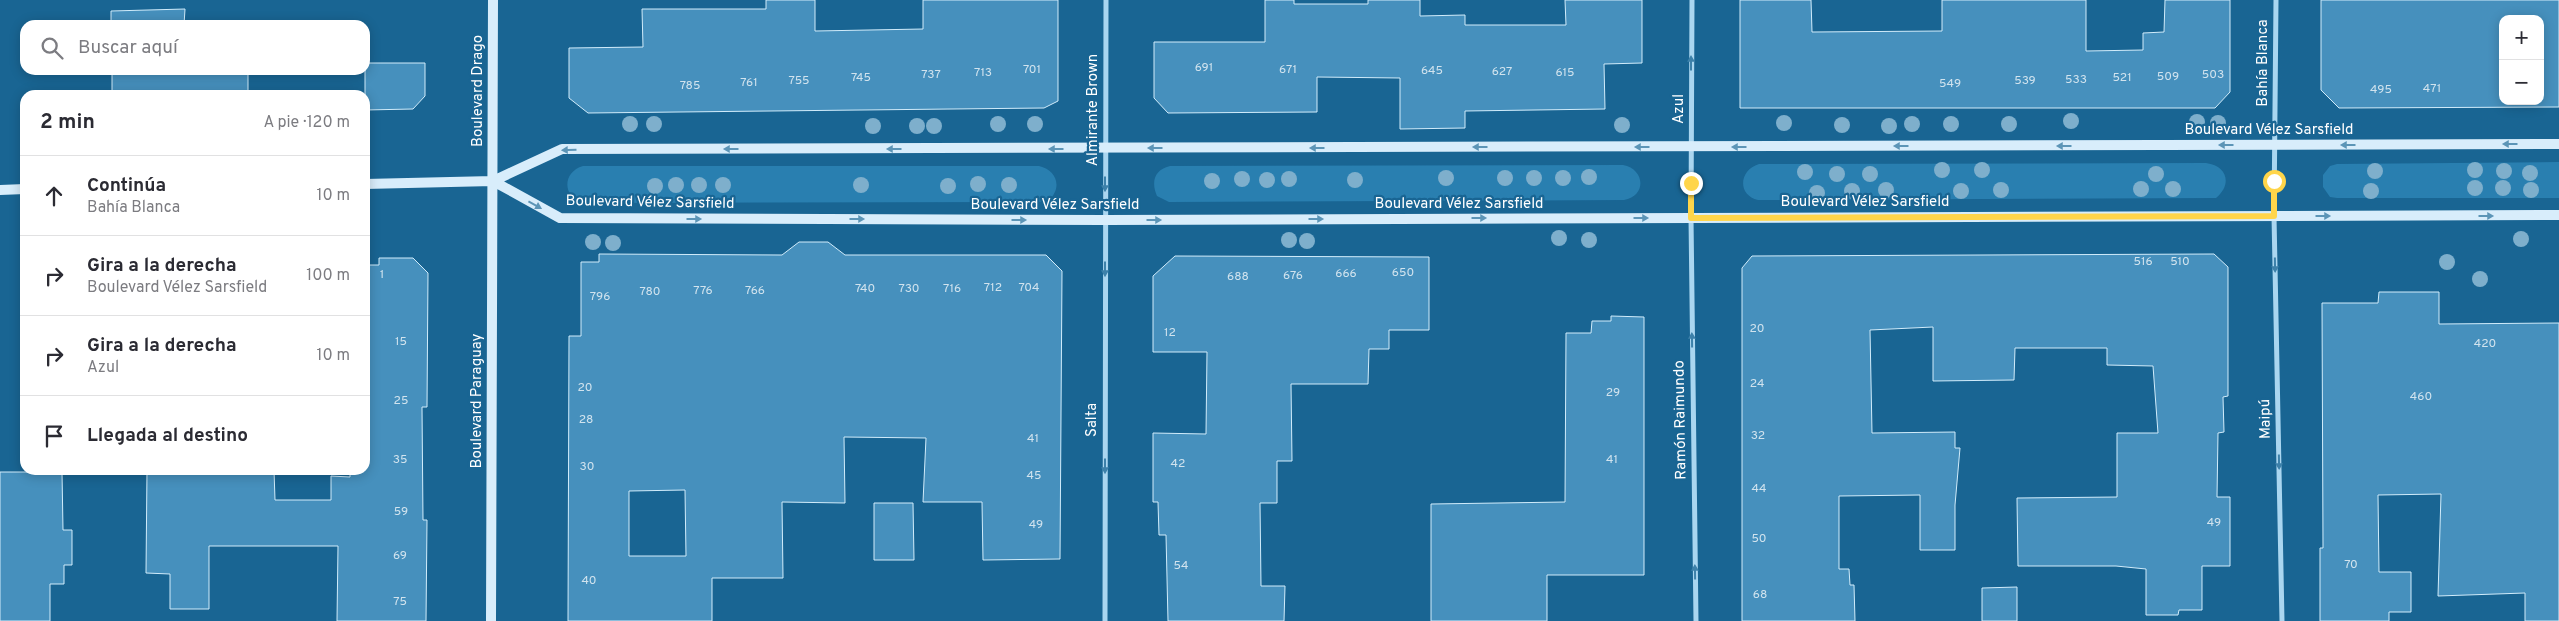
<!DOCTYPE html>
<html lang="es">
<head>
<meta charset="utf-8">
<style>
  :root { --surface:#fff; --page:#f7f7f7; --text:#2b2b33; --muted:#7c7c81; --line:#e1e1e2 }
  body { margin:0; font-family:Overpass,sans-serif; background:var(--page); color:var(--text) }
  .controls { position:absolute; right:15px; top:15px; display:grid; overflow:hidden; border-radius:10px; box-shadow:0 2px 12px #0003 }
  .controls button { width:45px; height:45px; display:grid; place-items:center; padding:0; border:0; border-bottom:1px solid var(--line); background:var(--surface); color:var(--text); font:25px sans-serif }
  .stop { position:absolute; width:15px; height:15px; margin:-11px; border:4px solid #ffd54a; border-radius:50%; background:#fff }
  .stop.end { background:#ffd54a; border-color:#fff; box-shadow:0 1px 5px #0008 }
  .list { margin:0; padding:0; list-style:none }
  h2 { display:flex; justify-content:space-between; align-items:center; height:65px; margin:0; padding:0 20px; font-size:21px }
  h2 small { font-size:16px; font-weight:400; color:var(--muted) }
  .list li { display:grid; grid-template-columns:32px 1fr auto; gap:15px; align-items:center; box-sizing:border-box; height:80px; padding:0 20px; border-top:1px solid var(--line) }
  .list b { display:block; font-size:19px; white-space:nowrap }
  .list p { margin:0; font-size:16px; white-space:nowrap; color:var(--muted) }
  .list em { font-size:16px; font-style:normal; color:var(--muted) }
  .icon { flex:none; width:28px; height:28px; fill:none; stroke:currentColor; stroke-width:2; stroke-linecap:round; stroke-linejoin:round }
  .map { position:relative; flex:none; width:2559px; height:621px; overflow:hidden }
  .search { position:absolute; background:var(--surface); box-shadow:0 2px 12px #0003; left:20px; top:20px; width:350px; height:55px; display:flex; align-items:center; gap:12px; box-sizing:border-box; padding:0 18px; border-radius:15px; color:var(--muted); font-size:19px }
  .panel { position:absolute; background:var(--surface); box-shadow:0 2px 12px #0003; left:20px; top:90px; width:350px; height:385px; border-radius:15px }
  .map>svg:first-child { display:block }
</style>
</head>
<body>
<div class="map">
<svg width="2559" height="621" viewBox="0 0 2559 621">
  <rect width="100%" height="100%" fill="#196593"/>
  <!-- green -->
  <path fill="#297fb0" d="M2559 162V198H2337L2330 197 2323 187V175L2330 166 2337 164Z
    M2206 163C2228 166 2232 185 2216 198L1758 200C1737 195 1739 170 1759 164Z
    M1623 165C1645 169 1647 196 1624 200L1169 202 1157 196C1151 182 1154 170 1170 166Z
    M583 166H1039C1057 170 1063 188 1048 201L1039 202 581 203C562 195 563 172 583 166Z"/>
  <!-- building -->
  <path fill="#4690bd" stroke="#d1ecfb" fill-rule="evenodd" d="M766 0H815V31L923 29V0H1058V101L1044 108 588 113 569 98V48L643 47 642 9H766Z
    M1265 0H1294V4H1368V0H1420V16L1465 15V25H1566L1565 0H1642V63L1604 64 1605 109 1465 111V128L1400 129V78L1317 77V112L1168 113 1154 98V42H1265Z
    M1740 0H1811L1812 32 1942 31V0H2086V51L2143 50V33L2164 32 2165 0H2230V92L2215 108H1740Z
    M2321 0H2559V107L2339 108 2321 90ZM2503 19H2540V101H2503Z
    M185 9 184 25H111V11Z
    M365 63H425V96L413 109 365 110Z
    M112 70H248V95H112Z
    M799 242H828L845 255H1046L1062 271 1060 559 983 560 982 502H923L926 438 844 437 845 503 782 502 783 578H712V621H568L569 336H581V262H599V254L782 255ZM685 490 686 556H629V491Z
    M2214 254 2228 267V396L2223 397 2224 432 2218 433 2217 497H2230V566H2202V610H2179L2178 615H2146V569L2116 566H2018L2017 498 2117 497V433H2158L2153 366 2107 365V348H2015L2014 380 1933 381V327L1870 330 1872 433 1955 432V448H1960L1955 505V550H1920V495L1839 496V569H1849L1850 585H1854L1855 621H1742V268L1752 256Z
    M1175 256 1429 257V330H1389V349H1369L1368 384H1291L1292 461H1277V503H1260L1261 586H1285L1284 621H1168L1166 535H1159L1158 502H1153V433L1206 434 1207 352H1153V276Z
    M379 258H413L428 273 427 407H422L423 520H427L426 621H337L338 546H209V609H170V574L146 573 147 470H274L275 500H331V476L350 477V470H365V265H379Z
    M2379 292H2439V324L2559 323V621H2525V593L2438 596 2441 494 2378 495 2379 572H2411V612H2389V621H2320V548H2323L2322 303H2378Z
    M1611 316 1644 317V575H1547V621H1431V504L1565 502 1566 333H1591L1592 321H1611Z
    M0 472H62L63 530H72V565H64V584H50V621H0Z
    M874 503H913L914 560H874Z
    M2017 587V621H1982V588Z"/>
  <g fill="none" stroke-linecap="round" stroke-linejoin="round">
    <!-- street -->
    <path stroke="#aad6f0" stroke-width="5" d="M1692 0 1691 218 1696 621
      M2276 0 2274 216 2282 621
      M1105 621 1106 0"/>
    <!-- secondary -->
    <path stroke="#d8edfb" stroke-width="10" d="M493 181 560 218 1105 220 2559 215
      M365 184 493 181 562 149 2559 144
      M0 190 25 189
      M491 621 493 0"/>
  </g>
  <!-- trees -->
  <g fill="#7eafcc">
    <circle cx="2071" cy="121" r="8"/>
    <circle cx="2197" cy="122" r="8"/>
    <circle cx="1784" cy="123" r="8"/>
    <circle cx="2218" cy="123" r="8"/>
    <circle cx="630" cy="124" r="8"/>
    <circle cx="654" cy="124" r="8"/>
    <circle cx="998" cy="124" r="8"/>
    <circle cx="1035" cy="124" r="8"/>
    <circle cx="1912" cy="124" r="8"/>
    <circle cx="1951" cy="124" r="8"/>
    <circle cx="2009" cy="124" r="8"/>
    <circle cx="1622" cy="125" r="8"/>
    <circle cx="1842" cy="125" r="8"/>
    <circle cx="873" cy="126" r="8"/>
    <circle cx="917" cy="126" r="8"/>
    <circle cx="934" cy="126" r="8"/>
    <circle cx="1889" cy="126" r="8"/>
    <circle cx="1942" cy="170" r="8"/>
    <circle cx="1982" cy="170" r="8"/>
    <circle cx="2475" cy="170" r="8"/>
    <circle cx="2375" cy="171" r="8"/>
    <circle cx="2504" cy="171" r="8"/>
    <circle cx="1805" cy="172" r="8"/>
    <circle cx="2530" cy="173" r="8"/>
    <circle cx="1837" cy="174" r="8"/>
    <circle cx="1870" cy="174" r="8"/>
    <circle cx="2156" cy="174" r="8"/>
    <circle cx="1589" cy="177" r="8"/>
    <circle cx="1446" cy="178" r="8"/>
    <circle cx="1505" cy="178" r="8"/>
    <circle cx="1534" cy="178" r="8"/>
    <circle cx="1563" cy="178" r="8"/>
    <circle cx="1242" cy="179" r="8"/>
    <circle cx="1289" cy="179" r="8"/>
    <circle cx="1267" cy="180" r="8"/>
    <circle cx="1355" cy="180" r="8"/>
    <circle cx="1212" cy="181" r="8"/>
    <circle cx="978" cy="184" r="8"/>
    <circle cx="676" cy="185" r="8"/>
    <circle cx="699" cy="185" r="8"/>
    <circle cx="723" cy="185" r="8"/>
    <circle cx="861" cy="185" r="8"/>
    <circle cx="1009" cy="185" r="8"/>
    <circle cx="655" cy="186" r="8"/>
    <circle cx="948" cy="186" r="8"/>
    <circle cx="2475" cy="188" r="8"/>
    <circle cx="2503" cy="188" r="8"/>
    <circle cx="2141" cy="189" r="8"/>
    <circle cx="2173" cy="189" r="8"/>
    <circle cx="1886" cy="190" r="8"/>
    <circle cx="2001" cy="190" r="8"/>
    <circle cx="2531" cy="190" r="8"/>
    <circle cx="1852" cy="191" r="8"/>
    <circle cx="1961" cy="191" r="8"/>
    <circle cx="2371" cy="191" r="8"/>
    <circle cx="1817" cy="193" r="8"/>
    <circle cx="1559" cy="238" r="8"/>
    <circle cx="2521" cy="239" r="8"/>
    <circle cx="1289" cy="240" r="8"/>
    <circle cx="1589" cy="240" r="8"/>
    <circle cx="1307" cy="241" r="8"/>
    <circle cx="593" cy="242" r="8"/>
    <circle cx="613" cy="243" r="8"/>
    <circle cx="2447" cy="262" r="8"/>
    <circle cx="2480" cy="279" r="8"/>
  </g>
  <!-- one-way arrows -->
  <defs><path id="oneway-solid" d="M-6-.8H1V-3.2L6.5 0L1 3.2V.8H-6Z" transform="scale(1.25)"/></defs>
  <g fill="#3d81aa">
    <use href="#oneway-solid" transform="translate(1691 63) rotate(-90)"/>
    <use href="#oneway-solid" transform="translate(1105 184) rotate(90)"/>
    <use href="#oneway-solid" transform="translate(2275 265) rotate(89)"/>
    <use href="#oneway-solid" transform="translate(1105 269) rotate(90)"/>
    <use href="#oneway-solid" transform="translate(1692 340) rotate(-91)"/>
    <use href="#oneway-solid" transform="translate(2279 462) rotate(89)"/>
    <use href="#oneway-solid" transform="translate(1105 466) rotate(90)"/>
    <use href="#oneway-solid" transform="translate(1695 572) rotate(-91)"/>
  </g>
  <g fill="#5c95b7">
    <use href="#oneway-solid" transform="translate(2510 144) rotate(180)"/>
    <use href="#oneway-solid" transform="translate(2226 145) rotate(180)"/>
    <use href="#oneway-solid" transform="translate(2348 145) rotate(180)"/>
    <use href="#oneway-solid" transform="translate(1901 146) rotate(180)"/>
    <use href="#oneway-solid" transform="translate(2064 146) rotate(180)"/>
    <use href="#oneway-solid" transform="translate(1480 147) rotate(180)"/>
    <use href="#oneway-solid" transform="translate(1642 147) rotate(180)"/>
    <use href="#oneway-solid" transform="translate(1739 147) rotate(180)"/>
    <use href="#oneway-solid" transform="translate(1155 148) rotate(180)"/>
    <use href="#oneway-solid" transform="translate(1317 148) rotate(180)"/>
    <use href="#oneway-solid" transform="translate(731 149) rotate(180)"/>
    <use href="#oneway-solid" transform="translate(894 149) rotate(180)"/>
    <use href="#oneway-solid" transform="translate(1056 149) rotate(180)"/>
    <use href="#oneway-solid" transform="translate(569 150) rotate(178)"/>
    <use href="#oneway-solid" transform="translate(535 205) rotate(29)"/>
    <use href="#oneway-solid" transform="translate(2323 216)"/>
    <use href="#oneway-solid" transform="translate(2486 216)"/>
    <use href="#oneway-solid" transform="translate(1479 218)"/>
    <use href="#oneway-solid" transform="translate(1641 218)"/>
    <use href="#oneway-solid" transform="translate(694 219)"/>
    <use href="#oneway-solid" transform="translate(857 219)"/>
    <use href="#oneway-solid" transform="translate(1316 219)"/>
    <use href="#oneway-solid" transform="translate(1019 220)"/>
    <use href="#oneway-solid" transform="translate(1154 220)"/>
  </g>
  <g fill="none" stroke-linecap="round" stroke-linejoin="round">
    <!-- route -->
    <path stroke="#ffd54a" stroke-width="6" d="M1691 183V218L2274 216V181"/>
  </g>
  <g text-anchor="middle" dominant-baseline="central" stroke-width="4.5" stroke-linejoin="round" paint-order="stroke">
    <!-- number labels -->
    <g font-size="12" fill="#d1e3ee">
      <text x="1204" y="68">691</text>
      <text x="1032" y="70">701</text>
      <text x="1288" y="70">671</text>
      <text x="1432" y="71">645</text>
      <text x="1502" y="72">627</text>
      <text x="983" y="73">713</text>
      <text x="1565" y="73">615</text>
      <text x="931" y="75">737</text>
      <text x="2213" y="75">503</text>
      <text x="2168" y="77">509</text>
      <text x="861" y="78">745</text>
      <text x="2122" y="78">521</text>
      <text x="2076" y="80">533</text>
      <text x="799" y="81">755</text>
      <text x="2025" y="81">539</text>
      <text x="749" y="83">761</text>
      <text x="1950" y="84">549</text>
      <text x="690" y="86">785</text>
      <text x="2432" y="89">471</text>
      <text x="2381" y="90">495</text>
      <text x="2143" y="262">516</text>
      <text x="2180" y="262">510</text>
      <text x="1403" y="273">650</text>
      <text x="1346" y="274">666</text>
      <text x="382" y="275">1</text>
      <text x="1293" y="276">676</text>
      <text x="1238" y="277">688</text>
      <text x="993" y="288">712</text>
      <text x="1029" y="288">704</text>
      <text x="865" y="289">740</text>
      <text x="909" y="289">730</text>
      <text x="952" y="289">716</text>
      <text x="703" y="291">776</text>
      <text x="755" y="291">766</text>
      <text x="650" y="292">780</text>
      <text x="600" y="297">796</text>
      <text x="1757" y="329">20</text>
      <text x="1170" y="333">12</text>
      <text x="401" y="342">15</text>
      <text x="2485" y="344">420</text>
      <text x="1757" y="384">24</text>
      <text x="585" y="388">20</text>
      <text x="1613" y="393">29</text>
      <text x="2421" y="397">460</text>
      <text x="401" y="401">25</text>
      <text x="586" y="420">28</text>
      <text x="1758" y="436">32</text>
      <text x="1033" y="439">41</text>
      <text x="400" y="460">35</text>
      <text x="1612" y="460">41</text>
      <text x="1178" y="464">42</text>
      <text x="587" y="467">30</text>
      <text x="1034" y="476">45</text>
      <text x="1759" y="489">44</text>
      <text x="401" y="512">59</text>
      <text x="2214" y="523">49</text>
      <text x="1036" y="525">49</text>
      <text x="1759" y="539">50</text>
      <text x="400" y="556">69</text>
      <text x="2351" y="565">70</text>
      <text x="1181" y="566">54</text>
      <text x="589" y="581">40</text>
      <text x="1760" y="595">68</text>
      <text x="400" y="602">75</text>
    </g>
    <!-- street labels -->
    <g font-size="15" fill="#fff" stroke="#196593">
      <text transform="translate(2263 63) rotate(-90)">Bahía Blanca</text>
      <text transform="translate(478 91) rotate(-90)">Boulevard Drago</text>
      <text transform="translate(1679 109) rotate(-90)">Azul</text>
      <text transform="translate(1093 110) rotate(-90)">Almirante Brown</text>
      <text x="2269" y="130">Boulevard Vélez Sarsfield</text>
      <text x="1865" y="202">Boulevard Vélez Sarsfield</text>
      <text transform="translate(650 203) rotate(1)">Boulevard Vélez Sarsfield</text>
      <text x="1459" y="204">Boulevard Vélez Sarsfield</text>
      <text x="1055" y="205">Boulevard Vélez Sarsfield</text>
      <text transform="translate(477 401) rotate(-90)">Boulevard Paraguay</text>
      <text transform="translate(2266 419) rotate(-91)">Maipú</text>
      <text transform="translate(1092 420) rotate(-90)">Salta</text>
      <text transform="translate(1681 420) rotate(-91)">Ramón Raimundo</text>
    </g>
  </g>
</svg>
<div class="controls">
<button>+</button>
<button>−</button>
</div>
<div class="stop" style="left:2274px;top:181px"></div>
<div class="stop end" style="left:1691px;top:183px"></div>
<div class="search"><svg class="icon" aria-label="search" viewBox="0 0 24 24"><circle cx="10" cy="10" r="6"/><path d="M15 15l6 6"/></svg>Buscar aquí</div>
<section class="panel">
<h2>2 min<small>A pie · 120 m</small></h2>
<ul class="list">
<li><svg class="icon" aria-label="ahead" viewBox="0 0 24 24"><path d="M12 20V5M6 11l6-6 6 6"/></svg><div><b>Continúa</b><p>Bahía Blanca</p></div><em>10 m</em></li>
<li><svg class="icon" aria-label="right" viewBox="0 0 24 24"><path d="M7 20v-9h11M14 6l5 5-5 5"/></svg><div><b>Gira a la derecha</b><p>Boulevard Vélez Sarsfield</p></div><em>100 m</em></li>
<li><svg class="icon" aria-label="right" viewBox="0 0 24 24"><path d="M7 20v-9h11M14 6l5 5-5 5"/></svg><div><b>Gira a la derecha</b><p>Azul</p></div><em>10 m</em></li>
<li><svg class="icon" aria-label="arrive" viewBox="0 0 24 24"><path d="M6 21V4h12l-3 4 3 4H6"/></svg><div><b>Llegada al destino</b></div></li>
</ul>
</section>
</div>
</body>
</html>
